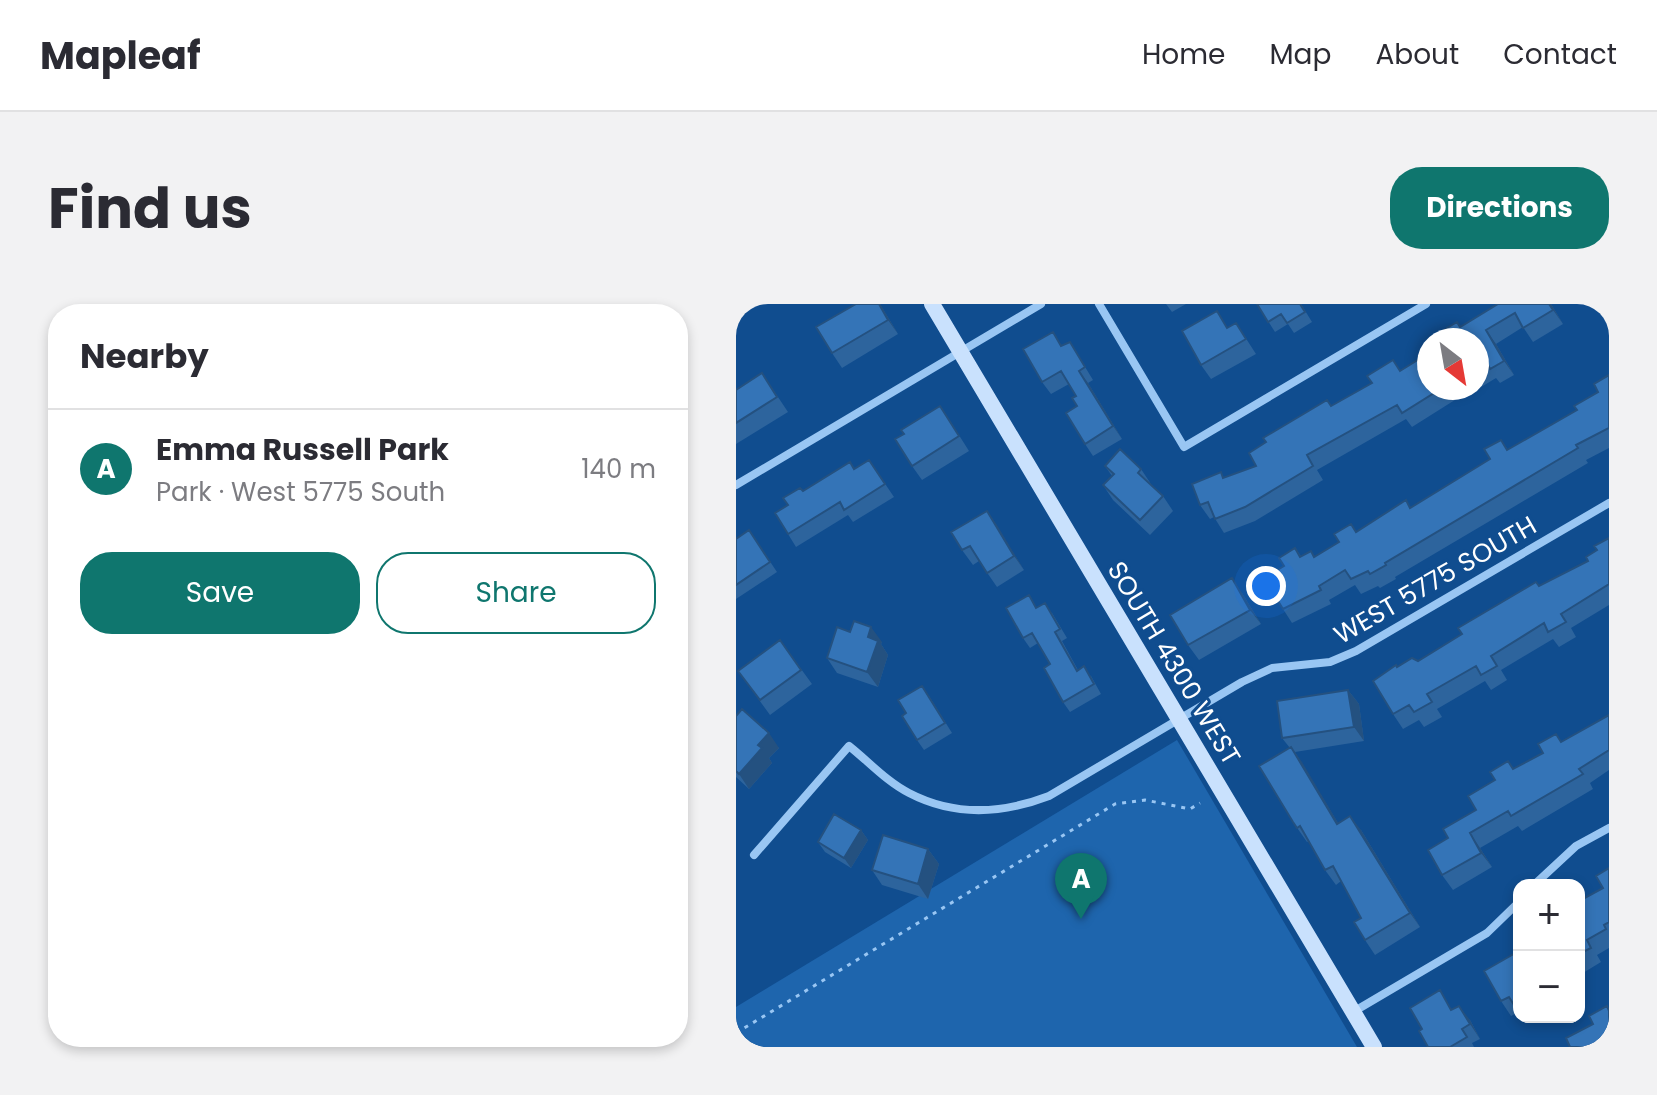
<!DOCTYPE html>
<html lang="en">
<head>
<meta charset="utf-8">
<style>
  :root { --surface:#fff; --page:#f2f2f3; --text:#2b2b33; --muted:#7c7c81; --line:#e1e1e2; --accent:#0f766e }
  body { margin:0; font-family:Poppins,sans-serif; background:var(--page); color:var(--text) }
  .controls { position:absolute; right:24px; bottom:24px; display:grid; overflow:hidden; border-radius:16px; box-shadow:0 4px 12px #0003 }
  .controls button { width:72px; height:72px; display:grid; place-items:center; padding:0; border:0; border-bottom:2px solid var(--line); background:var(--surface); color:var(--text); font:40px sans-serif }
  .compass { position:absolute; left:681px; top:24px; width:72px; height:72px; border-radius:50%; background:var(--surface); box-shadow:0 4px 12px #0003; rotate:149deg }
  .you { position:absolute; left:530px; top:282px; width:28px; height:28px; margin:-20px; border:6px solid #fff; border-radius:50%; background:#1a73e8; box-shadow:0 0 0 12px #1a73e833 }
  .badge { display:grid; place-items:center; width:52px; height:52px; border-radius:50%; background:var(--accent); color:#fff; font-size:26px; font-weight:700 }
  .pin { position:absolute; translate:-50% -66px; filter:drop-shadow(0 2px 4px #0008) }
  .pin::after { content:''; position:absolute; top:42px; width:28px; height:24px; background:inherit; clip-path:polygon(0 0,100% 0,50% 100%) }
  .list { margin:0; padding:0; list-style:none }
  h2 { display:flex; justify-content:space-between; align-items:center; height:104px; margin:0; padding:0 32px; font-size:34px }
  h2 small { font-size:26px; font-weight:400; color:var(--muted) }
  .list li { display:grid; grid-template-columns:52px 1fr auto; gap:24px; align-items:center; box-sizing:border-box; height:120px; padding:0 32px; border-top:2px solid var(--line) }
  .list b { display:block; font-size:30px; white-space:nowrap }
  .list p { margin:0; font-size:26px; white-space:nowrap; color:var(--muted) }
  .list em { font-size:26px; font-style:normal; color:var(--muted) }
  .actions { display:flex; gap:16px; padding:24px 32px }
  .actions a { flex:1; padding:18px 0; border:2px solid var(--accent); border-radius:32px; text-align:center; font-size:28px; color:var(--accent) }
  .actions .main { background:var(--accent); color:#fff }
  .map { position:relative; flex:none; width:873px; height:743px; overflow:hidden; border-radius:32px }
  header { display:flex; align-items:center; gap:48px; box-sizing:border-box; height:112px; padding:0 40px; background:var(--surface); border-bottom:2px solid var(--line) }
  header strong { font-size:38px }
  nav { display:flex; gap:44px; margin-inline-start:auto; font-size:28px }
  .intro { display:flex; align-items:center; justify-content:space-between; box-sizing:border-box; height:192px; padding:0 48px }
  h1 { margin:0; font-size:56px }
  .button { padding:20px 36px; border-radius:32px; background:var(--accent); color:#fff; font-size:28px; font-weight:700 }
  main { display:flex; gap:48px; padding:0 48px }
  aside { flex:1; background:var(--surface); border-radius:32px; box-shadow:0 4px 12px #0003 }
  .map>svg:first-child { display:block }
</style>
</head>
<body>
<header>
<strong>Mapleaf</strong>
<nav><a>Home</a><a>Map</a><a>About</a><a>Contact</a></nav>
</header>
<div class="intro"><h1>Find us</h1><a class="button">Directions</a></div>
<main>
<aside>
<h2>Nearby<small></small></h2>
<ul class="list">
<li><span class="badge">A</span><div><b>Emma Russell Park</b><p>Park · West 5775 South</p></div><em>140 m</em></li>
</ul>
<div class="actions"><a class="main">Save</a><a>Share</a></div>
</aside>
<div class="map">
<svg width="873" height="743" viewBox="0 0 873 743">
  <rect width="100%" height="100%" fill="#104d8f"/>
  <!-- green -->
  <path fill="#1e65ad" d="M441 436 621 743H0V703Z"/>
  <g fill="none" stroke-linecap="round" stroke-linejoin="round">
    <!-- path -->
    <path stroke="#99c6f3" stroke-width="3" stroke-dasharray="4 6" stroke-linecap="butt" d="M0 729 379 500 409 496 454 505 464 499"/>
    <!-- minor -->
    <path stroke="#99c6f3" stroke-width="8" d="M363 0 448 143 690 0
      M0 181 305 0
      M18 551 113 442C132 457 151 478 173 489 219 513 266 510 313 492L506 378 536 364 594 358 620 347 873 199
      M798 581 840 542 873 524
      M617 708 751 629 783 598"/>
    <!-- secondary -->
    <path stroke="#c9e1fd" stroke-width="16" d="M196 0 638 743"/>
  </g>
  <!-- wall -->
  <path fill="#2d649d" d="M120 0H144L162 30 106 64 96 49Z
    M430 0H450L436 8Z
    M521 0H565L576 18 558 29 552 20 539 28Z
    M762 0H815L827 20 797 38 787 23 760 40 778 71 764 79 760 74 732 91 730 89 676 123 670 115 581 166 587 176 519 217 488 229 478 213 474 215 464 201 489 174 520 162 595 102 664 67 693 84H741V36L724 23Z
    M500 19 520 50 475 75 465 61 492 24Z
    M334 38 357 76 352 79 386 135 357 152 349 140 340 92 333 80 315 90 306 78 326 42Z
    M26 69 52 108 0 140V86Z
    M873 71V144L850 156 852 159 659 273 660 275 644 284 642 282 625 290 619 281 593 296 595 300 556 319 547 305 548 262 559 244 565 252 579 253 621 228 675 204 754 155 765 136 772 146 841 106 862 88Z
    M214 117 233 147 186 176 176 162Z
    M133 156 158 193 117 218 112 211 60 243 52 230V201L67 187 119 165Z
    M369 162 405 165 415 180V181L427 192 437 207 414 231 377 196 367 181 376 172Z
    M251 207 288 266 261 283 243 257 237 261 226 246Z
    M13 226 41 268 0 295V235Z
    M873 234V301L835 324 840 333 823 343 817 335 765 366 771 376 755 386 749 377 701 405 706 413 688 423 683 416 667 425 657 410 661 363 682 357 804 282 852 257Z
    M506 289 525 320 463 356 452 341Z
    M301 303 316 309 331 334 326 337 342 366 355 372 365 390 334 408 327 398 314 360 302 339 294 344 287 334Z
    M44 336 76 380 34 411 2 367Z
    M146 338 145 340 152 351 142 383 101 369 91 354Z
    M612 386 623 400 628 437 559 448 602 519 625 526 684 623 639 651 629 636 625 614 605 577 600 581 589 566 573 537 571 538 557 518 554 444 546 434Z
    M193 392 216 429 188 446 181 436Z
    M873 411V466L854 479 857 485 786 527 782 522 744 544 756 563 717 586 706 571 712 534 740 506 772 457 778 465Z
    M0 412 43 444 33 454 36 459 13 485 0 473Z
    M125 526 132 536 115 564 89 548 82 538Z
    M192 545 203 560 192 595 146 581 136 566Z
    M873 564V644L861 651 865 658 847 669 843 664V597L867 584Z
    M783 647V708L775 712 765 697Z
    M717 706 734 716 744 735 736 739 738 743H692Z"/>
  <!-- shaded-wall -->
  <path fill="#245180" d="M143 0H144L162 30 152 16Z
    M813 0H815L827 20 817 6Z
    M750 26 760 40 778 71 768 57Z
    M343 67 352 79 386 135 377 122Z
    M251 207 261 221 288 266 278 252Z
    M496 274 506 289 525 320 514 306Z
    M135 323 146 338 145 340 152 351 142 383 131 368 132 333Z
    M612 386 623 400 628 437 618 423Z
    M33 429 43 444 33 454 36 459 13 485 3 470 22 441Z
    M555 443 566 458 611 534 601 520Z
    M614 512 625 526 684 623 674 609Z
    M125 526 132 536 115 564 108 554Z
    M734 529 744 544 756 563 745 549Z
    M192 545 203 560 192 595 182 580Z
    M723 702 734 716 744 735 734 720Z"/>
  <!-- building -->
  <path fill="#3474b7" stroke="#245180" stroke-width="2" d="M120 0H143L152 16 96 49 80 23Z
    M521 0H564L569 8 551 19 545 10 532 18Z
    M762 0H813L817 6 787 24 779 9 750 26 768 57 754 65 751 59 741 65V36H698L696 33 721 18 724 23Z
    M481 7 491 24 500 19 510 35 465 61 446 27Z
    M317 28 325 42 334 38 349 63 343 67 377 122 349 140 330 109 341 102 336 94 340 92 325 67 306 78 287 45Z
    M693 49V84H706L666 109 661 101 571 151 577 162 509 203 479 215 472 198 464 201 456 180 485 168 487 174 520 162 513 149 530 138 527 134 591 96 595 102 636 79 631 72 657 56 664 67Z
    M26 69 41 93 0 119V86Z
    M873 71V124L840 141 842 144 649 259 650 261 634 270 632 267 615 275 609 266 583 282 585 286 547 305 528 274 548 262 543 254 559 244 564 253 575 247 578 253 603 238 598 230 615 220 620 228 670 196 674 204 754 155 748 145 765 136 771 146 841 106 838 102 862 88 858 80Z
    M204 102 223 132 176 162 159 135 168 130 165 126Z
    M384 145 405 165 402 169 427 192 404 216 367 181 378 170 369 162Z
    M133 156 149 180 108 206 104 198 52 230 39 209 52 201 47 194 64 184 67 187 114 158 118 165Z
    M251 207 278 252 251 269 234 242 226 246 215 228Z
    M13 226 34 258 0 281V235Z
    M873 234V280L825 310 830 318 812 328 808 319 755 352 761 362 745 371 740 362 691 390 696 398 678 408 673 401 657 410 637 377 660 361 661 363 676 354 682 357 726 330 722 324 800 278 803 282 852 257 850 253 861 246 858 242Z
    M496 274 514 306 452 341 434 311Z
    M293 291 300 304 309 299 324 325 319 328 341 367 348 362 358 380 327 398 308 364 314 360 296 329 287 334 270 304Z
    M118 317 135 323 132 333 142 337 131 368 91 354 101 323 114 328Z
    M44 336 65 366 24 396 2 367Z
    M186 382 209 419 181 436 166 412 170 409 162 396Z
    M612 386 618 423 546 434 541 397Z
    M6 405 33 429 22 441 26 444 3 470 0 467V412Z
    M873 411V446L843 465 847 470 775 512 772 507 734 529 745 549 706 571 692 546 712 534 707 525 740 506 732 492 759 476 754 468 772 457 777 465 807 449 802 440 820 430 825 438Z
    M555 443 601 520 614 512 674 609 629 636 618 618 625 614 597 562 589 566 564 522 561 524 557 518 523 462Z
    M98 510 125 526 108 554 82 538Z
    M147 531 192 545 182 580 136 566Z
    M873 564V618L868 621 870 625 851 636 855 644 843 650V597L867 584 860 572Z
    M783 647V698L778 701 773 693 765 697 748 667Z
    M704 686 715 706 723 702 734 720 726 725 731 733 714 743H692L683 727 686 725 674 704Z
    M871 702 873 707V743H834L830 734 857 720 853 712Z"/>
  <g text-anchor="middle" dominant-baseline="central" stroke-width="6" stroke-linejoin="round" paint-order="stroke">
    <!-- street labels -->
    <g font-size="26" fill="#fff" stroke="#104d8f">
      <text transform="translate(699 276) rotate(-30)">WEST 5775 SOUTH</text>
      <text transform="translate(438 359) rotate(59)">SOUTH 4300 WEST</text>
    </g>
  </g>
</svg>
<div class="controls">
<button>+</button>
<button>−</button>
</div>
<svg class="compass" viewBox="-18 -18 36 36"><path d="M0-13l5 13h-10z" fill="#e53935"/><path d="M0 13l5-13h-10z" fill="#7c7c81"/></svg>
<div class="you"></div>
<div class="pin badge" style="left:345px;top:615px">A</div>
</div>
</main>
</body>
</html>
